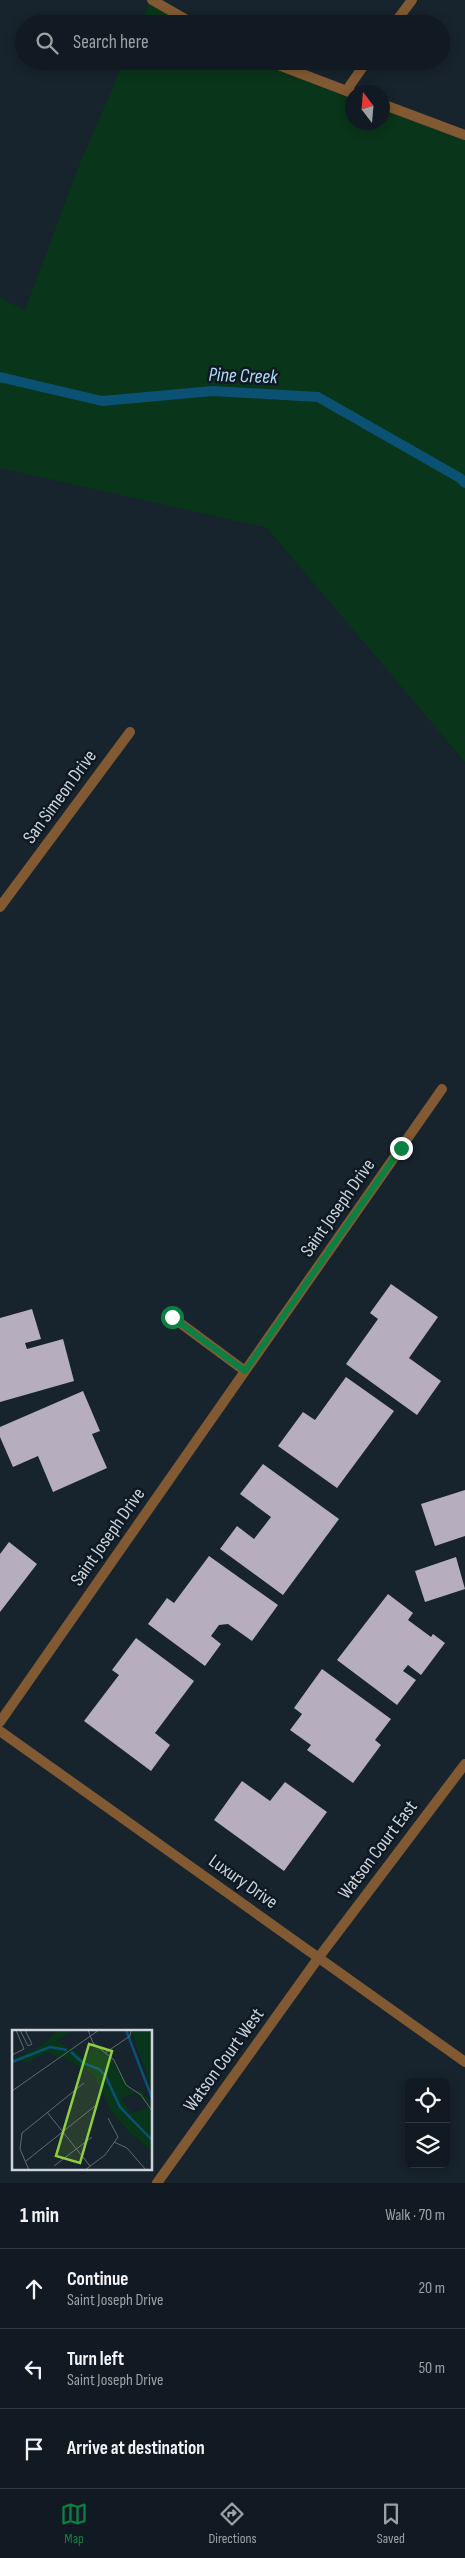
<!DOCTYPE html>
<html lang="en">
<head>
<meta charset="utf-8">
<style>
  :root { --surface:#111a22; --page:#1e272f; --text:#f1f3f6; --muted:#9ca1a5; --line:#303840; --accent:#0b8043 }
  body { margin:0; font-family:"Sofia Sans Condensed",sans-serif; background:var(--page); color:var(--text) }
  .controls { position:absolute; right:15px; bottom:15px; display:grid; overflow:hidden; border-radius:8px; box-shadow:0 2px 12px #0003 }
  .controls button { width:45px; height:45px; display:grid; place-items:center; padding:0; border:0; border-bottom:1px solid var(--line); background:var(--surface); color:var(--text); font:25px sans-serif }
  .compass { position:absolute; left:345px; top:85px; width:45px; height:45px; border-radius:50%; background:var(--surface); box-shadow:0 2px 12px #0003; rotate:344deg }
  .stop { position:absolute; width:15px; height:15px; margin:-11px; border:4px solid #0b8043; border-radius:50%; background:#fff }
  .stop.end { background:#0b8043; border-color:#fff; box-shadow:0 1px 5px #0008 }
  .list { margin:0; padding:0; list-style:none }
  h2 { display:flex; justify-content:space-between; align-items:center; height:65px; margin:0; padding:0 20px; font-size:21px }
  h2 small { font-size:16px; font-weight:400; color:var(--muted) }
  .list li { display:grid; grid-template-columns:32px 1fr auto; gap:15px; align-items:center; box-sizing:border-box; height:80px; padding:0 20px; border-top:1px solid var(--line) }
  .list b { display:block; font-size:19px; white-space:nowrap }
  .list p { margin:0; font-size:16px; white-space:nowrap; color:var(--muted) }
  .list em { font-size:16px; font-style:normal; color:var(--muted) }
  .icon { flex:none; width:28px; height:28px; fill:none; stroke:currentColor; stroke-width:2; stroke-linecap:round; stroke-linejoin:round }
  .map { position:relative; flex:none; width:465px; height:2183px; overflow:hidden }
  .search { position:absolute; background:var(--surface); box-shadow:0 2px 12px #0003; left:15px; right:15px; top:15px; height:55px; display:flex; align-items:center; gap:12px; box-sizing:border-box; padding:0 18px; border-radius:28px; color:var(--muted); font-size:19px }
  .sheet { height:305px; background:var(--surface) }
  nav { display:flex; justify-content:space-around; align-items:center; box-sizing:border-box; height:70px; border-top:1px solid var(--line); background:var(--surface); font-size:14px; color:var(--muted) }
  nav a { display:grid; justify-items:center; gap:2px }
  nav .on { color:var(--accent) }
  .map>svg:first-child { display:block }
</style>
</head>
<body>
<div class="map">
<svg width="465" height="2183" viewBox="0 0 465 2183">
  <rect width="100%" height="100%" fill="#17232d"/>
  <!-- green -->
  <path fill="#09351a" d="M151 0 194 24H140Z
    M124 61H268L352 93V122H382L383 104 465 135V762L267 528 0 468V298L25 310 78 168Z"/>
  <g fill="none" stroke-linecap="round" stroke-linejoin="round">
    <!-- stream -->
    <path stroke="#0a5173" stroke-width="10" d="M0 377 102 401 213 391 318 397 460 478 465 483"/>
  </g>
  <!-- building -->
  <path fill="#b6aebe" d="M391 1284 438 1317 409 1358 441 1381 417 1415 346 1364 378 1319 370 1313Z
    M32 1309 41 1339 25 1343 27 1349 63 1339 74 1381 0 1402V1318Z
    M346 1377 394 1411 337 1488 278 1446 303 1412 315 1420Z
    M83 1391 100 1431 92 1434 107 1468 53 1492 38 1456 13 1467 0 1437V1427Z
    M263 1464 339 1519 283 1595 220 1549 237 1526 254 1539 271 1517 240 1494Z
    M465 1490V1536L435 1546 421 1504Z
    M9 1542 37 1564 0 1612V1554Z
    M209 1556 278 1605 252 1641 228 1624 219 1625 211 1636 221 1644 205 1666 148 1624 167 1598 174 1603Z
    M456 1557 465 1589 425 1602 415 1571Z
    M388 1594 413 1613 408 1620 431 1637 433 1634 445 1643 421 1675 408 1665 403 1671 416 1680 397 1705 337 1660Z
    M136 1638 194 1681 155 1733 170 1745 151 1771 84 1721 119 1675 112 1670Z
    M322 1669 391 1719 375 1740 381 1745 353 1783 307 1750 311 1745 290 1730 302 1714 294 1708Z
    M242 1781 270 1801 285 1782 327 1812 284 1871 214 1820Z"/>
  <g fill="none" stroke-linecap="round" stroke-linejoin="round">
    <!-- street -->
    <path stroke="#815a33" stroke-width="10" d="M152 0 194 24
      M394 24 412 0
      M268 61 352 93
      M346 91 367 61
      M382 104 465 135
      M0 907 130 732
      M172 1317 245 1371
      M0 1722 442 1089
      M0 1731 465 2062
      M157 2183 319 1957 465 1764"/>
  </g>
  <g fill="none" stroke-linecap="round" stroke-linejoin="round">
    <!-- route -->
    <path stroke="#0b8043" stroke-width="6" d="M172 1317 245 1371 401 1148"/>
  </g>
  <g text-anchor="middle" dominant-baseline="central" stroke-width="5" stroke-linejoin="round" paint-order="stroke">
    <!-- street labels -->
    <g font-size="19" fill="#cdd4db" stroke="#0e1923">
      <text transform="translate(60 797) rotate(-54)">San Simeon Drive</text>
      <text transform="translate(338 1208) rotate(-55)">Saint Joseph Drive</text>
      <text transform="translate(108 1537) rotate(-55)">Saint Joseph Drive</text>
      <text transform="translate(378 1850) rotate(-53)">Watson Court East</text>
      <text transform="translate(243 1882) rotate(35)">Luxury Drive</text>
      <text transform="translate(224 2060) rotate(-54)">Watson Court West</text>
    </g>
    <!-- water labels -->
    <g font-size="20" font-style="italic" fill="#b3daf4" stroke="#0e1923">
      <text transform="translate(243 376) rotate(2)">Pine Creek</text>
    </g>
  </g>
  <!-- overview -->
  <g transform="translate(12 2030)">
    <rect width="140" height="140" fill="#17232d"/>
    <path d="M47 0 60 1 45 10 57 19 60 18 73 30 84 16 102 30 118 59 130 61 140 75V121L117 102 98 79 82 45 49 26 46 28 36 22 16 32 0 30 29 16ZM124 62 138 77 120 83 109 69ZM122 0H140V60L120 3Z" fill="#09351a" fill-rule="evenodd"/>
    <path fill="none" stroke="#0a5173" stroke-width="2.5" d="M114 0 140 68M59 22 71 33 87 39 93 45 108 77 140 110M0 32 38 17 55 20"/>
    <path fill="none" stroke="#606a73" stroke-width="1" d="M8 0 16 16 20 14 13 0M76 0 81 13 102 30 114 55 129 65 140 81M93 23 118 6 119 0M0 25 12 19 4 0M0 61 87 0M35 82 78 136M102 112 115 118 134 140M14 131 83 76M42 136 80 107M17 140 8 119 10 103 72 53M73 140 93 125 106 107 96 88"/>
    <path fill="#8fcd41" fill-opacity="0.15" stroke="#8fcd41" stroke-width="2.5" d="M77 14 100 21 68 133 44 126Z"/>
    <rect width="140" height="140" fill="none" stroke="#cdd4db" stroke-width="2.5"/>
  </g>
</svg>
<div class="controls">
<button><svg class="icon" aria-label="locate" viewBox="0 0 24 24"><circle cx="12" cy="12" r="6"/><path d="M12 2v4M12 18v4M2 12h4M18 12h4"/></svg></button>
<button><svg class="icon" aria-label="layers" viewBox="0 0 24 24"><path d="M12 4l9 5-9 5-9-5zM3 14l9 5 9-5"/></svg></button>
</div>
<svg class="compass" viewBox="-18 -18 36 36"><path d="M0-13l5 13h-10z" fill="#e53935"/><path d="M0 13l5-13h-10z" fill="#9ca1a5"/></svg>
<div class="stop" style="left:172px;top:1317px"></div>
<div class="stop end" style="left:401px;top:1148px"></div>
<div class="search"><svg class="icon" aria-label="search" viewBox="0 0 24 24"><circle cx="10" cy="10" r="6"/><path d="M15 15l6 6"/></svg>Search here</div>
</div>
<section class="sheet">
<h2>1 min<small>Walk · 70 m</small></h2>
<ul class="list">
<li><svg class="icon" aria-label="ahead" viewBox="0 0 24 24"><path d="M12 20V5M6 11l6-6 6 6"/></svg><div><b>Continue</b><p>Saint Joseph Drive</p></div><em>20 m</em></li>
<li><svg class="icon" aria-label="left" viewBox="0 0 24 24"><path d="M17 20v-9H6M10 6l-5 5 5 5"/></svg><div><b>Turn left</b><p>Saint Joseph Drive</p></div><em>50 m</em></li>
<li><svg class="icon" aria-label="arrive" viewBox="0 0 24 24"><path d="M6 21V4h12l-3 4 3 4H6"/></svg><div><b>Arrive at destination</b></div></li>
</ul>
</section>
<nav>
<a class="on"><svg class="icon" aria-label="map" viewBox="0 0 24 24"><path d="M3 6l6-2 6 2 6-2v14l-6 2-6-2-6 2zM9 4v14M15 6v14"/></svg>Map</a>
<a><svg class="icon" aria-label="directions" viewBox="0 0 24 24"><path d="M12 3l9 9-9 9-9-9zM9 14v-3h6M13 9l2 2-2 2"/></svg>Directions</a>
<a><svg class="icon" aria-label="saved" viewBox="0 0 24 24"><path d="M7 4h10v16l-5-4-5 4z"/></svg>Saved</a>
</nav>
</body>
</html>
